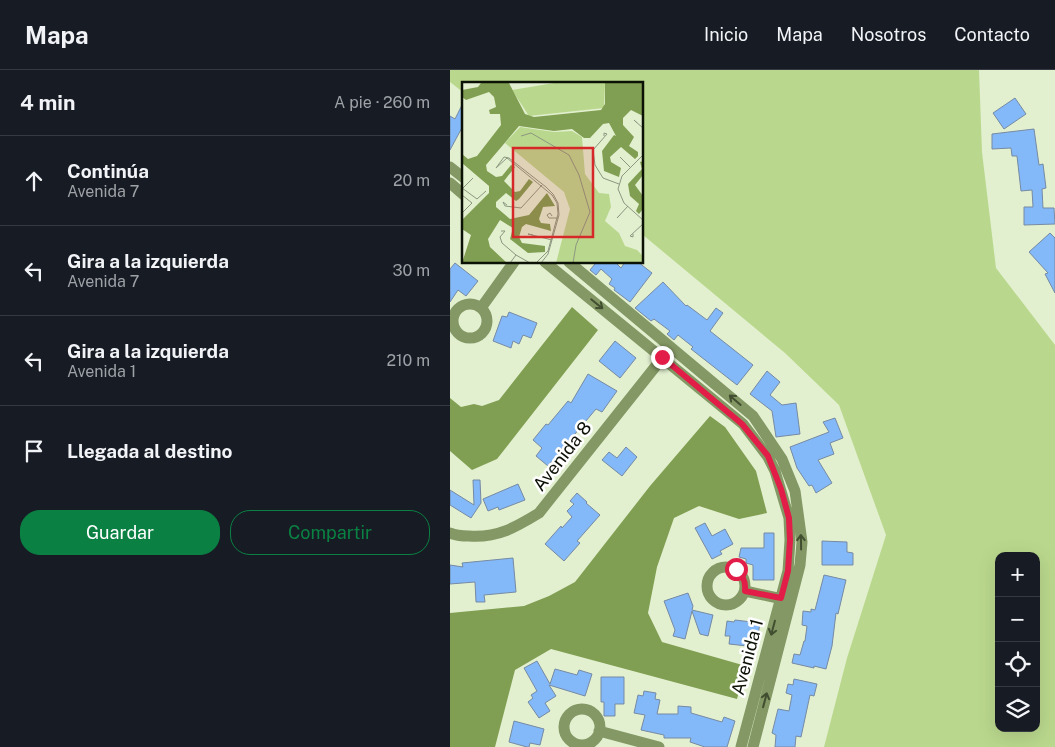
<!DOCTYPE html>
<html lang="es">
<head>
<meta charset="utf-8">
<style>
  :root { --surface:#171b24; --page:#20242c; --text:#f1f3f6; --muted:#9ea1a6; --line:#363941; --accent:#0b8043 }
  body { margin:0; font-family:"Public Sans",sans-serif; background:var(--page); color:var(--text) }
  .controls { position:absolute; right:15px; bottom:15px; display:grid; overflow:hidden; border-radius:10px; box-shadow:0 5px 20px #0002 }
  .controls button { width:45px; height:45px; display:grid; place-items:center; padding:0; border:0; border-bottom:1px solid var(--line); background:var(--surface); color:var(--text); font:25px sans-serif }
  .stop { position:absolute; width:15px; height:15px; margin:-11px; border:4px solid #e11d48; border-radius:50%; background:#fff }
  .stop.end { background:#e11d48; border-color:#fff; box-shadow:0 1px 5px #0008 }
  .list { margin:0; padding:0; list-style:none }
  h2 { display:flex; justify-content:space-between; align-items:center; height:65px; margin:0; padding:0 20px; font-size:21px }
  h2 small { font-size:16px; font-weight:400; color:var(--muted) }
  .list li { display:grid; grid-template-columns:32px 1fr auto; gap:15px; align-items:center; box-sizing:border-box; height:90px; padding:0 20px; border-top:1px solid var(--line) }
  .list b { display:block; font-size:19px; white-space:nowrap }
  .list p { margin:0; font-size:16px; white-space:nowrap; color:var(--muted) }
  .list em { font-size:16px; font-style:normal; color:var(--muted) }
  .actions { display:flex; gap:10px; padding:15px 20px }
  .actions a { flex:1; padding:11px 0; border:1px solid var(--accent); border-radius:20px; text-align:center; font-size:18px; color:var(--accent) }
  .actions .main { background:var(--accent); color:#fff }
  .icon { flex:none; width:28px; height:28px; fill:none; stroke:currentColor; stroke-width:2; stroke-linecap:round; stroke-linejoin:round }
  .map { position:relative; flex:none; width:605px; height:677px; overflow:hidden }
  header { display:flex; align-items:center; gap:30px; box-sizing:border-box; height:70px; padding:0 25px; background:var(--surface); border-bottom:1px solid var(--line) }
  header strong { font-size:24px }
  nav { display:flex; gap:28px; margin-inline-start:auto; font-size:18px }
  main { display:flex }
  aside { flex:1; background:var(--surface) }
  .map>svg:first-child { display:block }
</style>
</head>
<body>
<header>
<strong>Mapa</strong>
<nav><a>Inicio</a><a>Mapa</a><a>Nosotros</a><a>Contacto</a></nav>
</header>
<main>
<aside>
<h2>4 min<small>A pie · 260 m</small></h2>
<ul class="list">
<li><svg class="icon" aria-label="ahead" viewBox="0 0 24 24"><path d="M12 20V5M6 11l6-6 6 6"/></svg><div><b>Continúa</b><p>Avenida 7</p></div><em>20 m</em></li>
<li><svg class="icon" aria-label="left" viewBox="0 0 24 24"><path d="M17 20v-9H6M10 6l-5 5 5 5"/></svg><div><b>Gira a la izquierda</b><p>Avenida 7</p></div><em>30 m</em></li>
<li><svg class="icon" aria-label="left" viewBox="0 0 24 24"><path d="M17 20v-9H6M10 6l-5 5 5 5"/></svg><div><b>Gira a la izquierda</b><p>Avenida 1</p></div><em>210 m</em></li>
<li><svg class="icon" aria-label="arrive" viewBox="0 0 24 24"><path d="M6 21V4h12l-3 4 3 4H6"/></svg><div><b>Llegada al destino</b></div></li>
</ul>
<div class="actions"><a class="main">Guardar</a><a>Compartir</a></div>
</aside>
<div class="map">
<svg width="605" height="677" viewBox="0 0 605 677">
  <rect width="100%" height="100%" fill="#e2f0d0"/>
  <!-- green -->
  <path fill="#bad88d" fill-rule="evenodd" d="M0 0H529L532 82 546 198 605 275V677H374L397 588 436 465 389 335 335 283 193 165 192 14H14V23L0 12ZM549 486H586V658H549Z"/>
  <!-- water -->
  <path fill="#819f52" d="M122 237 148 260 47 389 22 400 0 381V328L11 337 24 334 32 336 49 330Z
    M260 346 275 357 306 401 317 443 289 449 249 436 224 448 207 497 198 543 212 572 296 596 287 629 101 579 65 600 45 677H0V543L74 536 99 526 125 512 200 416Z"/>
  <!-- building -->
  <path fill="#83b8f9" stroke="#768aa3" d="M565 28 576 44 554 59 543 43Z
    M14 31V54L0 80V46L5 49Z
    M584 59 589 95 593 94 596 118 592 119 593 138H604L605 154 574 155V137H583L582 120 571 121 567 86H562L561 78 542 79V64Z
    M600 163 605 168V223L595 204 598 203 579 182Z
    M144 192H165L171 198 175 192H188L202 203 180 232 164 220 165 218 159 214 162 209 151 199 146 205 140 200 145 194Z
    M5 193 28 211 16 226 8 220 0 232V199Z
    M213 212 236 236 237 235 257 250 266 238 273 243 260 261 303 295 287 315 241 279 243 277 228 265 224 270 217 264 220 261 204 249 201 251 185 238Z
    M59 242 87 253 81 268 73 265 69 274 63 271 61 278 43 271 52 246 57 247Z
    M165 271 186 288 170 308 149 291Z
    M317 301 330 312 320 325 332 335 346 333 350 364 326 367 322 341 300 324Z
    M138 304 167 321 152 342 146 339 98 396 86 386 92 378 83 370 96 354 98 355 118 331 121 333Z
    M385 348 393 368 380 373 384 384 368 390 382 413 366 423 362 415 359 416 347 398 340 377 379 362 373 352Z
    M176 377 187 387 172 406 152 390 159 382 167 388Z
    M23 410H30L31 433 21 448 0 435V420L24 435Z
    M68 414 75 430 49 440 48 437 38 441 33 429Z
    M127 423 137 432 136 433 150 445 127 471 130 473 114 491 95 474 111 456 112 458 122 447 117 441 124 434 120 431Z
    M255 453 262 466 275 459 283 474 270 481 272 484 262 489 245 458Z
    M314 463H324V510H303V495L296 493V489L289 487 291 478H314Z
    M372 471 397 472V482L403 483V495H372Z
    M63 488 66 522 34 525 35 532H26L25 512 0 514V495L13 497 12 493Z
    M374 505 396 510 388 544 386 543 382 576 376 599 364 596V598L342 593 344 584 350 585 354 571H355L357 556 352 555 353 541 361 542V539L365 540Z
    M238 523 243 536 242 540 263 545 258 566 250 564 242 541 235 569 223 566 225 560 214 531Z
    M285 550 310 553 306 577 279 574 280 566H275L277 551 284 552Z
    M87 591 100 614 105 599 127 605 129 600 142 604 135 626 99 615 106 626 95 633 100 641 89 648 78 632 83 628 81 625 87 621 74 598Z
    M151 607H174V634H165V646H154V632H151Z
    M344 609 367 614 364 626 360 625 351 667 346 666 345 677H325L326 665 322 663 328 639 339 641 342 625 336 623 338 614 343 615Z
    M194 621 206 623 205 629 210 630 207 644H228V636L241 637V643L272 652 274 647 285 651 277 677H255L240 672 241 668H214V665L191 660 195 645 184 643 188 625 193 626Z
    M64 651 94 659 90 675 80 673 79 677H77L59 672Z"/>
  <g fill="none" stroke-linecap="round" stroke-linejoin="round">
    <!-- minor -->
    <path stroke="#839864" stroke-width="11" d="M0 97 14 108
      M0 113 14 125
      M95 192 293 354 318 387 325 401 339 448 340 470 338 501 291 677
      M119 192 303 346 332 389 345 421 352 472 350 495 303 677
      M3 251a17 17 0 1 1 34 0a17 17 0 1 1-34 0Z
      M31 238 64 192
      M0 463C6 466 12 466 19 466 48 468 66 457 89 443L217 282
      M257 516a19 19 0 1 1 38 0a19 19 0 1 1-38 0Z
      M295 521 337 530
      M114 657a18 18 0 1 1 36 0a18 18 0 1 1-36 0Z
      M149 661 209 677"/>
  </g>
  <!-- one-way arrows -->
  <defs><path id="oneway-shaft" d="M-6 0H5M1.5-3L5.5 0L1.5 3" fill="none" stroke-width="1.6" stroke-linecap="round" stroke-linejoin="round" transform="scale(1.25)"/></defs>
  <g stroke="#424e30">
    <use href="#oneway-shaft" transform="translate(147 234) rotate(39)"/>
    <use href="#oneway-shaft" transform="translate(285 330) rotate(-139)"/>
    <use href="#oneway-shaft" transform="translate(351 472) rotate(-91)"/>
    <use href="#oneway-shaft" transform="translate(323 558) rotate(105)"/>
    <use href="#oneway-shaft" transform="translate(315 630) rotate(-75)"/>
  </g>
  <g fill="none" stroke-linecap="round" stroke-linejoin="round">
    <!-- route -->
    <path stroke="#e11d48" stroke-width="6" d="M212 287 292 354 318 386 331 419 339 448 340 470 338 501 331 528 295 521C296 511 293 505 286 499"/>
  </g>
  <g text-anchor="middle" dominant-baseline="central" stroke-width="5" stroke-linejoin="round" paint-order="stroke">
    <!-- street labels -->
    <g font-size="18" fill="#0c1106" stroke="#fff">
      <text transform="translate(112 386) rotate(-52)">Avenida 8</text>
      <text transform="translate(297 587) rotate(-75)">Avenida 1</text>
    </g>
  </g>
  <!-- overview -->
  <g transform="translate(12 12)">
    <rect width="181" height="181" fill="#e2f0d0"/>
    <path d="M92 1H143L142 26 67 34 50 8ZM58 45 92 50 110 49 120 55 123 92 137 111 147 112 149 125 143 139 157 151 163 164 175 168 181 174V181H94L108 127 102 110 43 61Z" fill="#bad88d"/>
    <path d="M19 1H47L63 32 72 35 139 28 143 22V1H181V34L169 28 161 36V43L172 55 167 64 176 70V74L173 77 159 65 148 75 149 80 159 86 157 95 142 89 140 69 152 53 154 54 147 41 141 42 128 56H122L110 47 92 49 57 44 24 83 25 89 34 95 40 94 49 83 53 85 42 99 53 110 58 109 67 97 71 100 57 117 54 119 44 111 34 120V125L48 137 67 133 85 111 93 124 81 125 77 137 79 141 88 142 89 149 64 142 60 145 57 155 60 161 83 164V170L66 171 48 157 51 146 38 138 26 157 28 165 45 181H0L9 153 0 147V138L27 111V104L0 81V72L6 77 15 74 39 43 38 32H28L27 28 34 25 32 15 27 10 4 18 0 15V8L16 5ZM181 79V93L173 103 181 114V127L177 132 174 129 177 122 168 114 166 102 180 87 178 80Z" fill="#819f52"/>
    <path fill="none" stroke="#8c977f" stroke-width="1" d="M175 41 172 38 182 47M59 54 69 51 107 73 117 93 128 130 114 163 111 181M142 54V51L145 52 131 68 133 83 141 96 157 102M182 72 160 94 156 107 162 121 182 139M161 78 158 75 169 86M0 106 15 117 24 109M0 107 11 96M0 113 10 121 0 131M45 123 41 120 43 124 59 126 80 103M158 133 155 136 166 124M90 134 88 131 85 133 87 136H96M39 149H43L38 155 40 161 54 173M171 152V155L168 154 182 141M71 153 66 152 90 158M48 181 54 173 68 181M74 181 86 169 96 132 95 121 90 113 45 76 34 86 42 75 47 76 84 105 91 112 96 121 97 133 86 172 79 181"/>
    <path fill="#d62828" fill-opacity="0.15" stroke="#d62828" stroke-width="2.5" d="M51 66H131V155H51Z"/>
    <rect width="181" height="181" fill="none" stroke="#0c1106" stroke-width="2.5"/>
  </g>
</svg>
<div class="controls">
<button>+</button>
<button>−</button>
<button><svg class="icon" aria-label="locate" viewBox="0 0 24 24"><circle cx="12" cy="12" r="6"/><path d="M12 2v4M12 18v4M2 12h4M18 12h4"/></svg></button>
<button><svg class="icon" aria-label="layers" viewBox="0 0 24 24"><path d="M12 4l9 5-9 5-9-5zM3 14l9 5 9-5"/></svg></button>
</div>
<div class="stop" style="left:286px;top:499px"></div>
<div class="stop end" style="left:212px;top:287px"></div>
</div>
</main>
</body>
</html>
